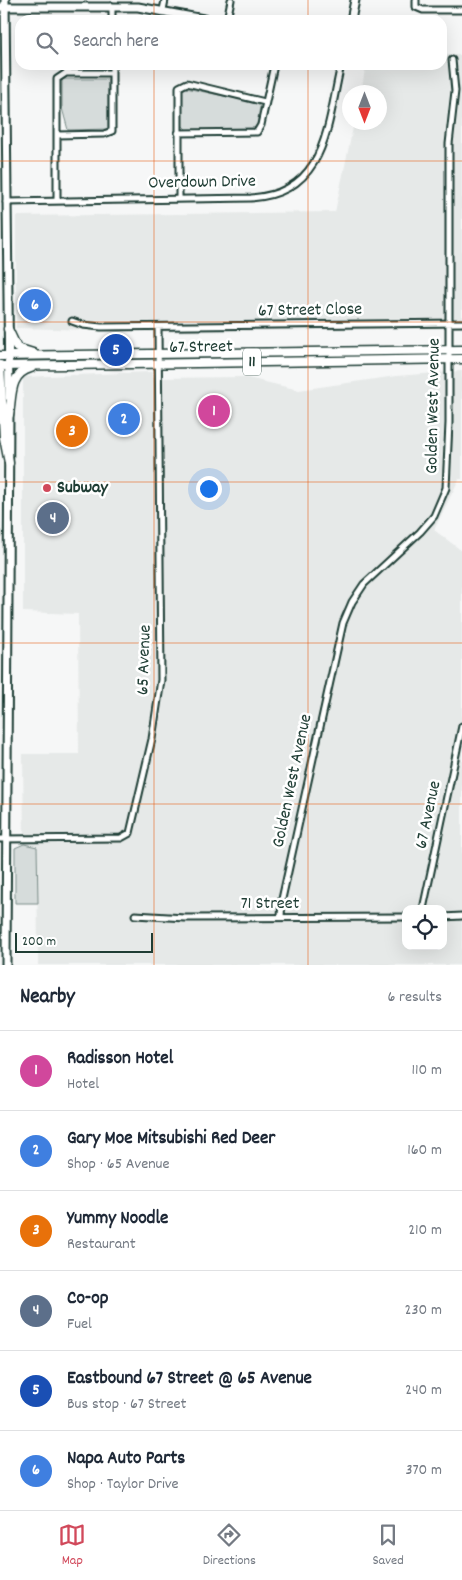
<!DOCTYPE html>
<html lang="en">
<head>
<meta charset="utf-8">
<style>
  :root { --surface:#fff; --page:#f6f6f7; --text:#1f2937; --muted:#747a83; --line:#e0e1e3; --accent:#d1495b }
  body { margin:0; font-family:Dekko,sans-serif; background:var(--page); color:var(--text) }
  .controls { position:absolute; right:15px; bottom:15px; display:grid; overflow:hidden; border-radius:10px; box-shadow:0 5px 20px #0002 }
  .controls button { width:45px; height:45px; display:grid; place-items:center; padding:0; border:0; border-bottom:1px solid var(--line); background:var(--surface); color:var(--text); font:25px sans-serif }
  .compass { position:absolute; left:342px; top:85px; width:45px; height:45px; border-radius:50%; background:var(--surface); box-shadow:0 5px 20px #0002; rotate:180deg }
  .scale { position:absolute; left:15px; bottom:12px; width:138px; box-sizing:border-box; padding-left:5px; border:2px solid #1f3d34; border-top:0; font-size:14px; line-height:18px; white-space:nowrap; color:#1f3d34; -webkit-text-stroke:4px #fff; paint-order:stroke }
  .you { position:absolute; left:208px; top:488px; width:18px; height:18px; margin:-12px; border:4px solid #fff; border-radius:50%; background:#1a73e8; box-shadow:0 0 0 8px #1a73e833 }
  .badge { display:grid; place-items:center; width:32px; height:32px; border-radius:50%; background:var(--accent); color:#fff; font-size:16px; font-weight:700 }
  .pin { position:absolute; translate:-50% -50%; border:2px solid #fff; box-shadow:0 1px 5px #0006 }
  .list { margin:0; padding:0; list-style:none }
  h2 { display:flex; justify-content:space-between; align-items:center; height:65px; margin:0; padding:0 20px; font-size:21px }
  h2 small { font-size:16px; font-weight:400; color:var(--muted) }
  .list li { display:grid; grid-template-columns:32px 1fr auto; gap:15px; align-items:center; box-sizing:border-box; height:80px; padding:0 20px; border-top:1px solid var(--line) }
  .list b { display:block; font-size:19px; white-space:nowrap }
  .list p { margin:0; font-size:16px; white-space:nowrap; color:var(--muted) }
  .list em { font-size:16px; font-style:normal; color:var(--muted) }
  .icon { flex:none; width:28px; height:28px; fill:none; stroke:currentColor; stroke-width:2; stroke-linecap:round; stroke-linejoin:round }
  .map { position:relative; flex:none; width:462px; height:965px; overflow:hidden }
  .search { position:absolute; background:var(--surface); box-shadow:0 5px 20px #0002; left:15px; right:15px; top:15px; height:55px; display:flex; align-items:center; gap:12px; box-sizing:border-box; padding:0 18px; border-radius:15px; color:var(--muted); font-size:19px }
  .sheet { height:545px; background:var(--surface) }
  nav { display:flex; justify-content:space-around; align-items:center; box-sizing:border-box; height:70px; border-top:1px solid var(--line); background:var(--surface); font-size:14px; color:var(--muted) }
  nav a { display:grid; justify-items:center; gap:2px }
  nav .on { color:var(--accent) }
  .map>svg:first-child { display:block }
</style>
</head>
<body>
<div class="map">
<svg width="462" height="965" viewBox="0 0 462 965">
  <rect width="100%" height="100%" fill="#f6f7f7"/>
  <filter id="ink" filterUnits="userSpaceOnUse"><feTurbulence type="fractalNoise" baseFrequency=".02" numOctaves="2"/><feDisplacementMap in="SourceGraphic" scale="10" xChannelSelector="R" yChannelSelector="G"/><feConvolveMatrix kernelMatrix="1 2 1 2 8 2 1 2 1" color-interpolation-filters="sRGB"/></filter>
  <g filter="url(#ink)">
    <!-- built -->
    <path fill="#e6e9e8" fill-rule="evenodd" d="M442 55H462V328L170 332 16 328V216L335 212 354 123 380 122V92H361L366 65H442Z
      M462 371V479H459L434 530 462 551V965H38L37 847 24 844 23 754H79L78 614 23 612V377L151 372 155 378 244 377 299 390 396 376ZM406 909H443V946H406Z"/>
    <!-- green -->
    <path fill="#d6dcdb" stroke="#7a8c88" d="M62 79H108V129L68 130 62 108Z
      M186 88 257 103 260 107 257 124 254 128 187 130 182 125 181 91Z
      M24 844 37 847 38 903H15V848Z"/>
    <g fill="none" stroke-linecap="round" stroke-linejoin="round">
      <!-- street casing -->
      <g stroke="#1f3d34" stroke-width="9">
        <path id="street" d="M416 0V7L423 10H462
          M112 6V20
          M163 10 165 0
          M227 20 231 0
          M178 133 257 132 261 125 274 65
          M57 135 104 134 112 131V65
          M179 199V87L187 83 265 102
          M57 201V79L66 73H112
          M6 202 251 198C327 193 327 125 341 65
          M72 321 83 325 101 327 462 323
          M0 839 121 838 130 833 152 739 161 680 158 327
          M423 909 462 726
          M135 915 185 918 406 917
          M281 917 282 899 343 623 352 602 364 584 420 532 434 516 446 488 449 423V144L455 91 452 60
          M443 917 462 916"/>
      </g>
      <!-- secondary casing -->
      <g stroke="#1f3d34" stroke-width="11">
        <path id="secondary" d="M5 0 9 397
          M0 7H138L209 20
          M351 20 355 0
          M6 965 9 410"/>
      </g>
      <!-- primary casing -->
      <g stroke="#1f3d34" stroke-width="11">
        <path id="primary" d="M8 329 17 348 33 353
          M0 356 462 350
          M0 365 4 438 9 463
          M0 366 462 359
          M9 415C12 396 9 374 31 368"/>
      </g>
      <!-- street -->
      <use href="#street" stroke="#fff" stroke-width="5"/>
      <!-- secondary -->
      <use href="#secondary" stroke="#fff" stroke-width="7"/>
      <!-- primary -->
      <use href="#primary" stroke="#fff" stroke-width="8"/>
    </g>
  </g>
  <!-- grid -->
  <path fill="none" stroke="#e8590c" stroke-width="1" stroke-opacity="0.55" d="M154 0V20M308 0V20M154 65V965M308 65V965M0 161H462M0 322H462M0 482H462M0 643H462M0 804H462"/>
  <!-- markers -->
  <circle fill="#d1495b" stroke="#fff" stroke-width="2" cx="47" cy="488" r="5"/>
  <g text-anchor="middle" dominant-baseline="central" stroke-width="5" stroke-linejoin="round" paint-order="stroke">
    <!-- shield labels -->
    <rect fill="#fff" stroke="#627771" stroke-width="1" x="243" y="348.5" width="18" height="27" rx="4"/>
    <g font-size="16" font-weight="bold" fill="#1f3d34">
      <text x="252" y="362">11</text>
    </g>
    <!-- street labels -->
    <g font-size="18" fill="#1f3d34" stroke="#fff">
      <text transform="translate(202 183) rotate(-1)">Overdown Drive</text>
      <text transform="translate(310 311) rotate(-1)">67 Street Close</text>
      <text transform="translate(201 348) rotate(-1)">67 Street</text>
      <text transform="translate(434 406) rotate(-89)">Golden West Avenue</text>
      <text transform="translate(145 660) rotate(-88)">65 Avenue</text>
      <text transform="translate(293 781) rotate(-78)">Golden West Avenue</text>
      <text transform="translate(429 815) rotate(-78)">67 Avenue</text>
      <text x="270" y="904">71 Street</text>
    </g>
    <!-- poi labels -->
    <g font-size="18" font-weight="bold" fill="#1f3d34" stroke="#fff" text-anchor="start">
      <text x="57" y="488">Subway</text>
    </g>
  </g>
</svg>
<div class="controls">
<button><svg class="icon" aria-label="locate" viewBox="0 0 24 24"><circle cx="12" cy="12" r="6"/><path d="M12 2v4M12 18v4M2 12h4M18 12h4"/></svg></button>
</div>
<svg class="compass" viewBox="-18 -18 36 36"><path d="M0-13l5 13h-10z" fill="#e53935"/><path d="M0 13l5-13h-10z" fill="#747a83"/></svg>
<div class="scale">200 m</div>
<div class="you"></div>
<div class="pin badge" style="left:214px;top:411px;background:#d1479c">1</div>
<div class="pin badge" style="left:124px;top:419px;background:#3f7fe0">2</div>
<div class="pin badge" style="left:72px;top:431px;background:#e8710a">3</div>
<div class="pin badge" style="left:53px;top:518px;background:#5c6f8a">4</div>
<div class="pin badge" style="left:116px;top:350px;background:#1a4fb4">5</div>
<div class="pin badge" style="left:35px;top:305px;background:#3f7fe0">6</div>
<div class="search"><svg class="icon" aria-label="search" viewBox="0 0 24 24"><circle cx="10" cy="10" r="6"/><path d="M15 15l6 6"/></svg>Search here</div>
</div>
<section class="sheet">
<h2>Nearby<small>6 results</small></h2>
<ul class="list">
<li><span class="badge" style="background:#d1479c">1</span><div><b>Radisson Hotel</b><p>Hotel</p></div><em>110 m</em></li>
<li><span class="badge" style="background:#3f7fe0">2</span><div><b>Gary Moe Mitsubishi Red Deer</b><p>Shop · 65 Avenue</p></div><em>160 m</em></li>
<li><span class="badge" style="background:#e8710a">3</span><div><b>Yummy Noodle</b><p>Restaurant</p></div><em>210 m</em></li>
<li><span class="badge" style="background:#5c6f8a">4</span><div><b>Co-op</b><p>Fuel</p></div><em>230 m</em></li>
<li><span class="badge" style="background:#1a4fb4">5</span><div><b>Eastbound 67 Street @ 65 Avenue</b><p>Bus stop · 67 Street</p></div><em>240 m</em></li>
<li><span class="badge" style="background:#3f7fe0">6</span><div><b>Napa Auto Parts</b><p>Shop · Taylor Drive</p></div><em>370 m</em></li>
</ul>
</section>
<nav>
<a class="on"><svg class="icon" aria-label="map" viewBox="0 0 24 24"><path d="M3 6l6-2 6 2 6-2v14l-6 2-6-2-6 2zM9 4v14M15 6v14"/></svg>Map</a>
<a><svg class="icon" aria-label="directions" viewBox="0 0 24 24"><path d="M12 3l9 9-9 9-9-9zM9 14v-3h6M13 9l2 2-2 2"/></svg>Directions</a>
<a><svg class="icon" aria-label="saved" viewBox="0 0 24 24"><path d="M7 4h10v16l-5-4-5 4z"/></svg>Saved</a>
</nav>
</body>
</html>
